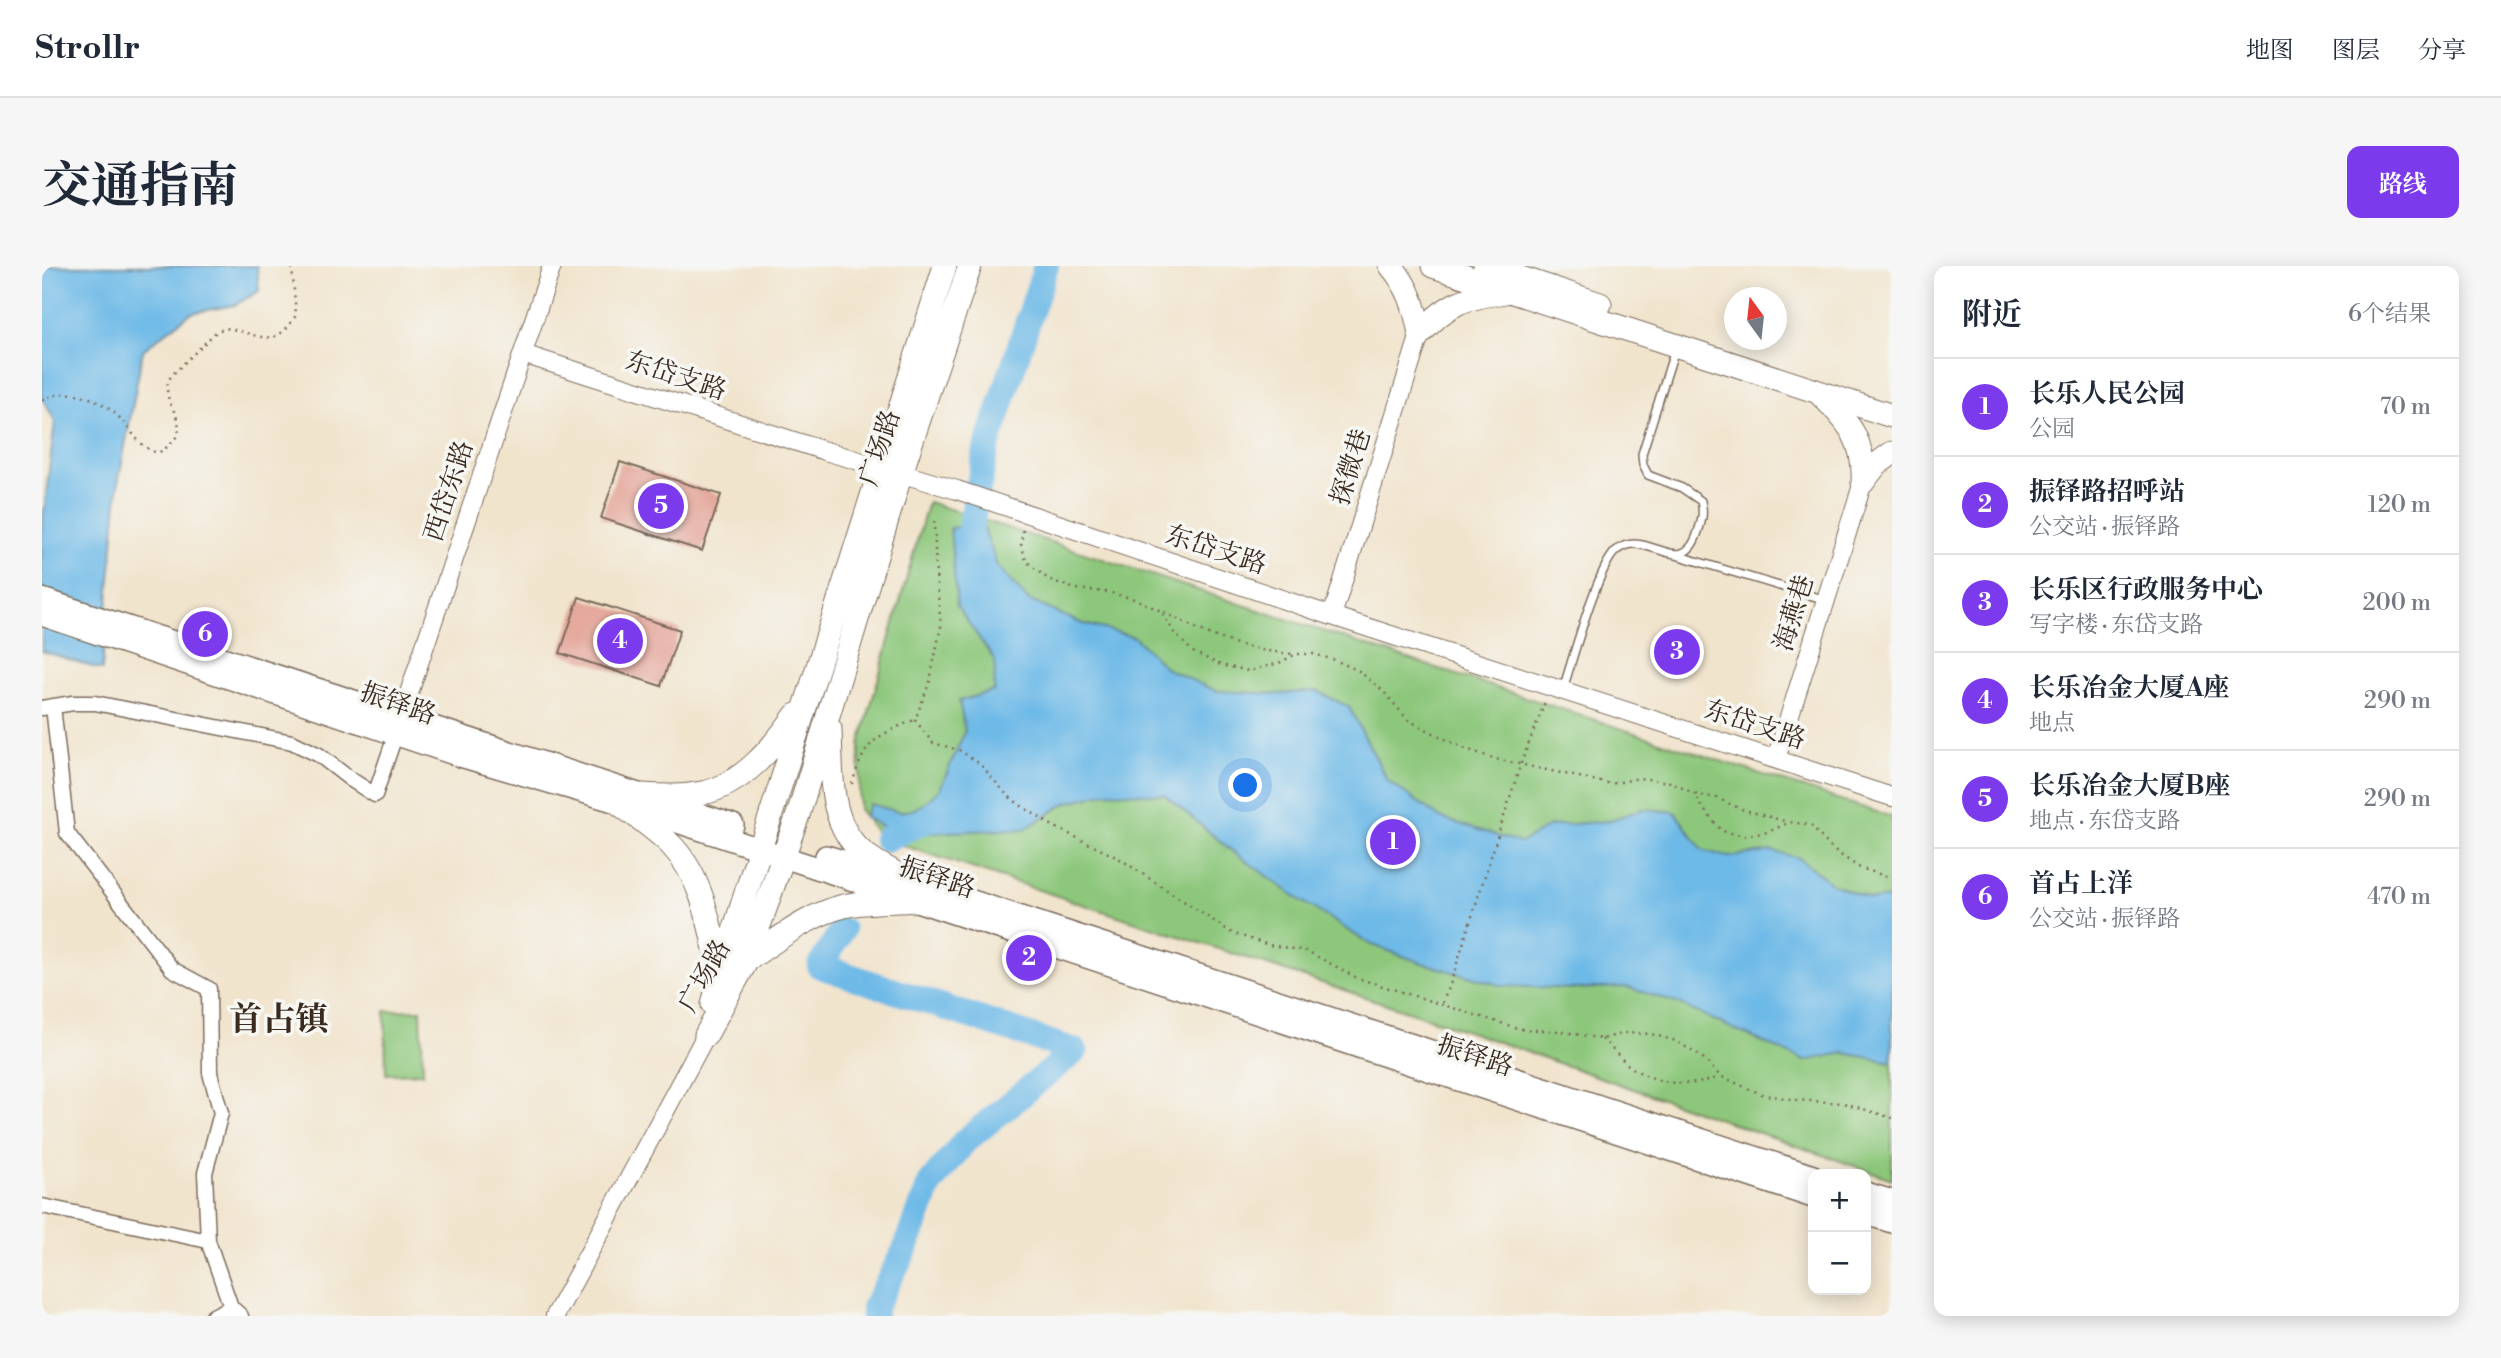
<!DOCTYPE html>
<html lang="zh">
<head>
<meta charset="utf-8">
<style>
  :root { --surface:#fff; --page:#f6f6f7; --text:#1f2937; --muted:#747a83; --line:#e0e1e3; --accent:#7c3aed }
  body { margin:0; font-family:"Libre Bodoni","Noto Serif SC",serif; background:var(--page); color:var(--text) }
  .controls { position:absolute; right:21px; bottom:21px; display:grid; overflow:hidden; border-radius:14px; box-shadow:0 4px 18px #0003 }
  .controls button { width:63px; height:63px; display:grid; place-items:center; padding:0; border:0; border-bottom:2px solid var(--line); background:var(--surface); color:var(--text); font:35px sans-serif }
  .compass { position:absolute; left:1682px; top:21px; width:63px; height:63px; border-radius:50%; background:var(--surface); box-shadow:0 4px 18px #0003; rotate:345deg }
  .you { position:absolute; left:1204px; top:520px; width:24px; height:24px; margin:-18px; border:5px solid #fff; border-radius:50%; background:#1a73e8; box-shadow:0 0 0 10px #1a73e833 }
  .badge { display:grid; place-items:center; width:46px; height:46px; border-radius:50%; background:var(--accent); color:#fff; font-size:23px; font-weight:700 }
  .pin { position:absolute; translate:-50% -50%; border:4px solid #fff; box-shadow:0 2px 7px #0006 }
  .list { margin:0; padding:0; list-style:none }
  h2 { display:flex; justify-content:space-between; align-items:center; height:91px; margin:0; padding:0 28px; font-size:30px }
  h2 small { font-size:23px; font-weight:400; color:var(--muted) }
  .list li { display:grid; grid-template-columns:46px 1fr auto; gap:21px; align-items:center; box-sizing:border-box; height:98px; padding:0 28px; border-top:2px solid var(--line) }
  .list b { display:block; font-size:26px; white-space:nowrap }
  .list p { margin:0; font-size:23px; white-space:nowrap; color:var(--muted) }
  .list em { font-size:23px; font-style:normal; color:var(--muted) }
  .map { position:relative; flex:none; width:1850px; height:1050px; overflow:hidden; border-radius:14px }
  header { display:flex; align-items:center; gap:42px; box-sizing:border-box; height:98px; padding:0 35px; background:var(--surface); border-bottom:2px solid var(--line) }
  header strong { font-size:33px }
  nav { display:flex; gap:38px; margin-inline-start:auto; font-size:24px }
  .intro { display:flex; align-items:center; justify-content:space-between; box-sizing:border-box; height:168px; padding:0 42px }
  h1 { margin:0; font-size:49px }
  .button { padding:18px 32px; border-radius:14px; background:var(--accent); color:#fff; font-size:24px; font-weight:700 }
  main { display:flex; gap:42px; padding:0 42px }
  aside { flex:1; background:var(--surface); border-radius:14px; box-shadow:0 4px 18px #0003 }
  .map>svg:first-child { display:block }
</style>
</head>
<body>
<header>
<strong>Strollr</strong>
<nav><a>地图</a><a>图层</a><a>分享</a></nav>
</header>
<div class="intro"><h1>交通指南</h1><a class="button">路线</a></div>
<main>
<div class="map">
<svg width="1850" height="1050" viewBox="0 0 1850 1050">
  <rect width="100%" height="100%" fill="#f6f6f2"/>
  <filter id="ink" filterUnits="userSpaceOnUse"><feTurbulence type="fractalNoise" baseFrequency=".0143" numOctaves="2"/><feDisplacementMap in="SourceGraphic" scale="14" xChannelSelector="R" yChannelSelector="G"/><feConvolveMatrix kernelMatrix="1 2 1 2 8 2 1 2 1" color-interpolation-filters="sRGB"/></filter>
  <filter id="wash" filterUnits="userSpaceOnUse"><feTurbulence type="fractalNoise" baseFrequency=".00686" numOctaves="4" result="noise"/><feDisplacementMap in="SourceGraphic" scale="28" xChannelSelector="R" yChannelSelector="G"/><feGaussianBlur stdDeviation="1.57" result="paint"/><feColorMatrix in="noise" values="0 0 0 0 0 0 0 0 0 0 0 0 0 0 0 0 0 1.4 0 .05"/><feComposite in="paint" operator="in"/></filter>
  <g filter="url(#wash)">
    <rect width="100%" height="100%" fill="#f1e4cd"/>
    <!-- park -->
    <path fill="#8dc77b" stroke="#64784c" stroke-width="2" d="M886 236 1850 551V913L1396 755 860 579 834 566 817 543 818 478Z
      M379 744 381 807 344 808 343 745Z"/>
    <!-- water -->
    <path fill="#6db9e7" stroke="#547282" stroke-width="2" d="M0 0H215L217 25 193 39 149 47 101 84 77 212 60 404 0 385V261L13 155 0 132Z
      M941 259 955 300 986 334 1039 357 1092 371 1125 403 1174 425 1237 428 1275 425 1307 441 1346 515 1399 552 1478 577 1508 560 1566 555 1600 543 1633 546 1660 584 1686 591 1730 585 1757 592 1790 618 1829 634 1850 632V796L1802 787 1763 795 1632 736 1584 721 1533 723 1461 720 1380 697 1328 678 1258 634 1185 581 1123 529 1066 526 1024 537 983 563 854 568 822 551 828 538 857 546 870 544 882 538 898 523 923 465 917 435 952 425 953 395 915 340 908 262Z"/>
    <g fill="none" stroke-linecap="round" stroke-linejoin="round">
      <!-- river -->
      <path stroke="#6db9e7" stroke-width="26" d="M935 295 928 263 944 184 1004 0
        M844 573 887 553
        M800 664 778 700 1033 785 923 875 888 918 864 982 832 1042V1050"/>
    </g>
    <g id="blocks">
      <!-- building -->
      <path fill="#e5a99d" d="M578 196 679 229 660 285 559 252Z
        M537 331 638 364 619 420 518 387Z"/>
    </g>
  </g>
  <g filter="url(#ink)">
    <use href="#blocks" fill-opacity="0" stroke="#7b6b5b" stroke-width="2"/>
    <g fill="none" stroke-linecap="round" stroke-linejoin="round">
      <!-- service casing -->
      <g stroke="#7b6b5b" stroke-width="10">
        <path id="service" d="M1634 289 1784 334
          M1521 423C1530 396 1556 298 1575 284 1605 261 1640 316 1656 266 1660 254 1662 247 1659 235L1640 222 1606 209 1601 199 1600 188 1633 83"/>
      </g>
      <!-- minor casing -->
      <g stroke="#7b6b5b" stroke-width="17">
        <path id="minor" d="M11 440 25 567 130 703 167 723 168 807 179 847 163 907 166 975 189 1041
          M0 442 31 437H53L250 476 277 489 308 513 333 529 354 467
          M0 940 166 975
          M171 1050 189 1041 199 1050"/>
      </g>
      <!-- tertiary casing -->
      <g stroke="#7b6b5b" stroke-width="20">
        <path id="tertiary" d="M481 88 780 184 915 224 1290 350 1850 531
          M1290 350 1378 68
          M355 463 510 0
          M1734 493 1821 216
          M513 1050 664 769"/>
      </g>
      <!-- secondary casing -->
      <g stroke="#7b6b5b" stroke-width="24">
        <path id="secondary" d="M0 333 691 559
          M0 349 418 490 575 536 772 601 1771 931
          M784 590 866 614 1771 910
          M1824 927 1850 935
          M1824 948 1850 956"/>
      </g>
      <!-- primary casing -->
      <g stroke="#7b6b5b" stroke-width="25">
        <path id="primary" d="M1349 0C1367 21 1373 41 1378 68
          M1391 0 1850 150
          M1443 0 1558 38
          M1378 68C1406 36 1422 32 1463 26
          M1779 129C1807 156 1823 175 1821 216
          M1821 216 1834 199 1850 187
          M788 463C790 507 785 560 824 589 837 599 852 606 866 614
          M600 529C620 530 640 531 660 527 700 520 732 480 754 449
          M575 536C593 550 614 563 630 580 662 614 668 662 678 706
          M705 694C735 674 766 649 802 640 825 635 850 636 874 634
          M671 739 678 709C754 473 826 236 903 0
          M664 769 705 694 757 546 859 207 928 0"/>
      </g>
      <!-- path -->
      <path stroke="#7b6b5b" stroke-width="2.5" stroke-dasharray="2 5" stroke-linecap="butt" d="M0 134C27 120 55 131 76 150 90 164 96 181 116 187 164 159 111 140 129 110L173 67 182 62C214 65 231 88 254 49L250 0
        M892 255 894 309 899 360 888 415 873 454 891 477 917 484 938 498 965 529 981 541 1011 560 1078 593 1190 667 1227 679 1265 685 1315 712 1478 763 1518 765 1560 773 1582 767 1609 768 1634 775 1660 791 1678 810 1719 828 1754 834 1802 837 1850 852
        M981 264 979 278 984 295 1006 313 1033 323 1065 326 1093 333 1119 345 1133 368 1151 386 1179 399 1207 405 1237 397 1254 388H1271L1293 394 1317 405 1342 426 1366 454 1421 482 1454 493 1569 518 1597 512 1628 516 1653 528 1662 544 1680 565 1702 570 1726 566 1748 556 1768 559 1791 584 1818 602 1850 612
        M1122 346C1167 370 1200 384 1251 388
        M810 518C823 476 831 471 872 454
        M1653 528 1675 532 1699 543 1746 556
        M1400 737 1407 722 1479 497 1503 436
        M1560 773C1570 782 1581 796 1592 803 1618 819 1650 822 1677 811"/>
      <!-- service -->
      <use href="#service" stroke="#fff" stroke-width="7"/>
      <!-- minor -->
      <use href="#minor" stroke="#fff" stroke-width="14"/>
      <!-- tertiary -->
      <use href="#tertiary" stroke="#fff" stroke-width="18"/>
      <!-- secondary -->
      <use href="#secondary" stroke="#fff" stroke-width="21"/>
      <!-- primary -->
      <use href="#primary" stroke="#fff" stroke-width="23"/>
    </g>
  </g>
  <g text-anchor="middle" dominant-baseline="central" stroke-width="7" stroke-linejoin="round" paint-order="stroke">
    <!-- street labels -->
    <g font-size="26" fill="#3b2a1e" stroke="#f6f6f2">
      <text transform="translate(634 110) rotate(18)">东岱支路</text>
      <text transform="translate(838 182) rotate(-72)">广场路</text>
      <text transform="translate(1309 201) rotate(-73)">探微巷</text>
      <text transform="translate(407 225) rotate(-72)">西岱东路</text>
      <text transform="translate(1174 284) rotate(18)">东岱支路</text>
      <text transform="translate(1752 347) rotate(-73)">海燕巷</text>
      <text transform="translate(356 438) rotate(19)">振铎路</text>
      <text transform="translate(1713 459) rotate(18)">东岱支路</text>
      <text transform="translate(895 612) rotate(18)">振铎路</text>
      <text transform="translate(663 710) rotate(-61)">广场路</text>
      <text transform="translate(1433 790) rotate(18)">振铎路</text>
    </g>
    <!-- district labels -->
    <g font-size="33" font-weight="bold" fill="#3b2a1e" stroke="#f6f6f2">
      <text x="237" y="754">首占镇</text>
    </g>
  </g>
</svg>
<div class="controls">
<button>+</button>
<button>−</button>
</div>
<svg class="compass" viewBox="-18 -18 36 36"><path d="M0-13l5 13h-10z" fill="#e53935"/><path d="M0 13l5-13h-10z" fill="#747a83"/></svg>
<div class="you"></div>
<div class="pin badge" style="left:1351px;top:576px">1</div>
<div class="pin badge" style="left:987px;top:692px">2</div>
<div class="pin badge" style="left:1635px;top:386px">3</div>
<div class="pin badge" style="left:578px;top:375px">4</div>
<div class="pin badge" style="left:619px;top:240px">5</div>
<div class="pin badge" style="left:163px;top:368px">6</div>
</div>
<aside>
<h2>附近<small>6个结果</small></h2>
<ul class="list">
<li><span class="badge">1</span><div><b>长乐人民公园</b><p>公园</p></div><em>70 m</em></li>
<li><span class="badge">2</span><div><b>振铎路招呼站</b><p>公交站 · 振铎路</p></div><em>120 m</em></li>
<li><span class="badge">3</span><div><b>长乐区行政服务中心</b><p>写字楼 · 东岱支路</p></div><em>200 m</em></li>
<li><span class="badge">4</span><div><b>长乐冶金大厦A座</b><p>地点</p></div><em>290 m</em></li>
<li><span class="badge">5</span><div><b>长乐冶金大厦B座</b><p>地点 · 东岱支路</p></div><em>290 m</em></li>
<li><span class="badge">6</span><div><b>首占上洋</b><p>公交站 · 振铎路</p></div><em>470 m</em></li>
</ul>
</aside>
</main>
</body>
</html>
